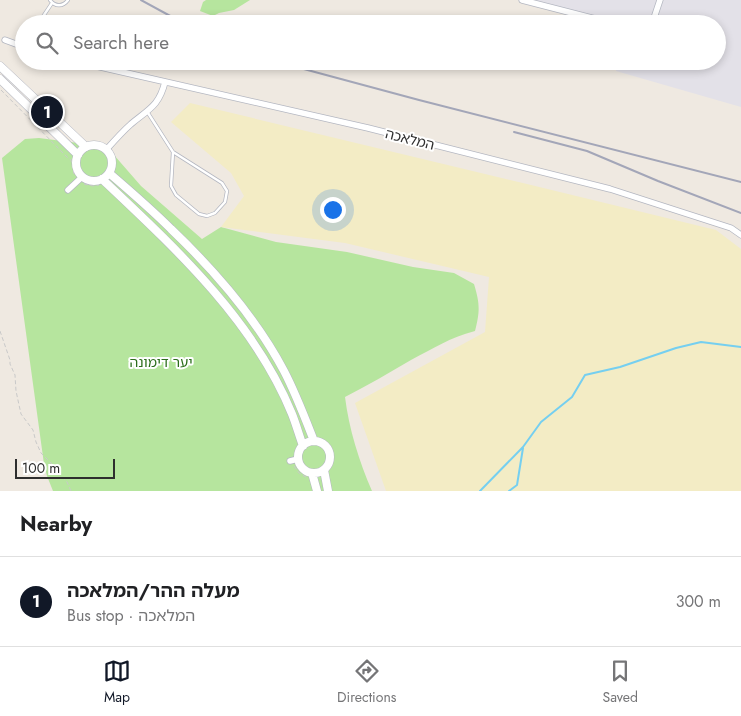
<!DOCTYPE html>
<html lang="en">
<head>
<meta charset="utf-8">
<style>
  :root { --surface:#fff; --page:#f2f2f2; --text:#202124; --muted:#757577; --line:#e0e0e0; --accent:#111827 }
  body { margin:0; font-family:Jost,"Noto Sans Hebrew",sans-serif; background:var(--page); color:var(--text) }
  .scale { position:absolute; left:15px; bottom:12px; width:100px; box-sizing:border-box; padding-left:5px; border:2px solid #2e2e2e; border-top:0; font-size:14px; line-height:18px; white-space:nowrap; color:#2e2e2e; -webkit-text-stroke:4px #fff; paint-order:stroke }
  .you { position:absolute; left:332px; top:209px; width:18px; height:18px; margin:-12px; border:4px solid #fff; border-radius:50%; background:#1a73e8; box-shadow:0 0 0 8px #1a73e833 }
  .badge { display:grid; place-items:center; width:32px; height:32px; border-radius:50%; background:var(--accent); color:#fff; font-size:16px; font-weight:700 }
  .pin { position:absolute; translate:-50% -50%; border:2px solid #fff; box-shadow:0 1px 5px #0006 }
  .list { margin:0; padding:0; list-style:none }
  h2 { display:flex; justify-content:space-between; align-items:center; height:65px; margin:0; padding:0 20px; font-size:21px }
  h2 small { font-size:16px; font-weight:400; color:var(--muted) }
  .list li { display:grid; grid-template-columns:32px 1fr auto; gap:15px; align-items:center; box-sizing:border-box; height:90px; padding:0 20px; border-top:1px solid var(--line) }
  .list b { display:block; font-size:19px; white-space:nowrap }
  .list p { margin:0; font-size:16px; white-space:nowrap; color:var(--muted) }
  .list em { font-size:16px; font-style:normal; color:var(--muted) }
  .icon { flex:none; width:28px; height:28px; fill:none; stroke:currentColor; stroke-width:2; stroke-linecap:round; stroke-linejoin:round }
  .map { position:relative; flex:none; width:741px; height:491px; overflow:hidden }
  .search { position:absolute; background:var(--surface); box-shadow:0 2px 8px #0003; left:15px; right:15px; top:15px; height:55px; display:flex; align-items:center; gap:12px; box-sizing:border-box; padding:0 18px; border-radius:28px; color:var(--muted); font-size:19px }
  .sheet { height:155px; background:var(--surface) }
  nav { display:flex; justify-content:space-around; align-items:center; box-sizing:border-box; height:70px; border-top:1px solid var(--line); background:var(--surface); font-size:14px; color:var(--muted) }
  nav a { display:grid; justify-items:center; gap:2px }
  nav .on { color:var(--accent) }
  .map>svg:first-child { display:block }
</style>
</head>
<body>
<div class="map">
<svg width="741" height="491" viewBox="0 0 741 491">
  <rect width="100%" height="100%" fill="#efe9e1"/>
  <!-- industrial -->
  <path fill="#e3e1e8" d="M528 0H741V107L616 71 617 61H717V24H613Z"/>
  <!-- green -->
  <path fill="#b6e59e" d="M206 0H250L234 10 219 13 213 16 200 11 203 2Z
    M39 138 78 143 114 155 141 186 202 239 221 227 276 242 347 252 413 267 454 273 474 284C480 304 480 311 475 331 449 338 434 348 411 360 389 373 368 385 345 397 349 429 359 461 372 491H53L47 476 44 464 2 158 25 139Z"/>
  <!-- sand -->
  <path fill="#f3ecc5" d="M190 103 527 184 716 230 741 249V491H386L355 403 485 332 489 277 345 243 221 227 244 196 231 173 171 122Z"/>
  <g fill="none" stroke-linecap="round" stroke-linejoin="round">
    <!-- stream -->
    <path stroke="#75cff0" stroke-width="2" d="M480 491 523 447 541 422 572 397 585 375 620 367 676 348 701 342 741 347
      M509 491 517 485 523 448"/>
    <!-- lane casing -->
    <g stroke="#b4b7c1" stroke-width="4">
      <path id="lane" d="M50 0C55 7 63 7 68 0
        M38 24 52 3
        M148 113 173 152 222 183 227 191 225 202 215 213 207 216 199 214 176 195 171 186 173 152"/>
    </g>
    <!-- street casing -->
    <g stroke="#b4b7c1" stroke-width="7">
      <path id="street" d="M522 0 615 24
        M652 24 660 0
        M5 40 24 47
        M74 61 368 128 610 189 731 228 741 235
        M106 150C114 141 122 132 131 124 149 109 159 106 165 82
        M68 190 82 177
        M290 461 298 459"/>
    </g>
    <!-- secondary casing -->
    <g stroke="#b4b7c1" stroke-width="9">
      <path id="secondary" d="M0 66 86 147
        M0 79 78 155
        M76 163a18 18 0 1 1 36 0a18 18 0 1 1-36 0Z
        M109 173C130 191 151 209 171 229 214 270 256 318 284 371 296 394 305 418 314 441
        M102 179C174 247 254 320 292 414 296 424 299 435 303 446
        M298 457a16 16 0 1 1 32 0a16 16 0 1 1-32 0Z
        M324 470 328 491
        M312 473 317 491"/>
    </g>
    <!-- path -->
    <path stroke="#c9c9c9" stroke-width="1" stroke-dasharray="4 2.5" stroke-linecap="butt" d="M1 90 68 158 71 160 74 174
      M84 184 93 186 99 185
      M0 331 10 360V364L15 375 16 391 21 414 33 430 36 442 41 453 52 464 59 474 67 482 71 491
      M294 466 299 473 306 477"/>
    <!-- lane -->
    <use href="#lane" stroke="#fff" stroke-width="2.5"/>
    <!-- street -->
    <use href="#street" stroke="#fff" stroke-width="5.5"/>
    <!-- secondary -->
    <use href="#secondary" stroke="#fff" stroke-width="8"/>
    <!-- rail -->
    <path stroke="#a3a6b8" stroke-width="2" d="M141 0 185 24
      M274 61 419 100 741 182
      M514 132 587 151 658 181 741 213"/>
  </g>
  <g text-anchor="middle" dominant-baseline="central" stroke-width="4" stroke-linejoin="round" paint-order="stroke">
    <!-- street labels -->
    <g font-size="14" fill="#2e2e2e" stroke="#fff">
      <text transform="translate(410 139) rotate(14)">המלאכה</text>
    </g>
    <!-- park labels -->
    <g font-size="14" fill="#2c6e1b" stroke="#fff">
      <text x="161" y="362">יער דימונה</text>
    </g>
  </g>
</svg>
<div class="scale">100 m</div>
<div class="you"></div>
<div class="pin badge" style="left:47px;top:112px">1</div>
<div class="search"><svg class="icon" aria-label="search" viewBox="0 0 24 24"><circle cx="10" cy="10" r="6"/><path d="M15 15l6 6"/></svg>Search here</div>
</div>
<section class="sheet">
<h2>Nearby<small></small></h2>
<ul class="list">
<li><span class="badge">1</span><div><b>מעלה ההר/המלאכה</b><p>Bus stop · המלאכה</p></div><em>300 m</em></li>
</ul>
</section>
<nav>
<a class="on"><svg class="icon" aria-label="map" viewBox="0 0 24 24"><path d="M3 6l6-2 6 2 6-2v14l-6 2-6-2-6 2zM9 4v14M15 6v14"/></svg>Map</a>
<a><svg class="icon" aria-label="directions" viewBox="0 0 24 24"><path d="M12 3l9 9-9 9-9-9zM9 14v-3h6M13 9l2 2-2 2"/></svg>Directions</a>
<a><svg class="icon" aria-label="saved" viewBox="0 0 24 24"><path d="M7 4h10v16l-5-4-5 4z"/></svg>Saved</a>
</nav>
</body>
</html>
